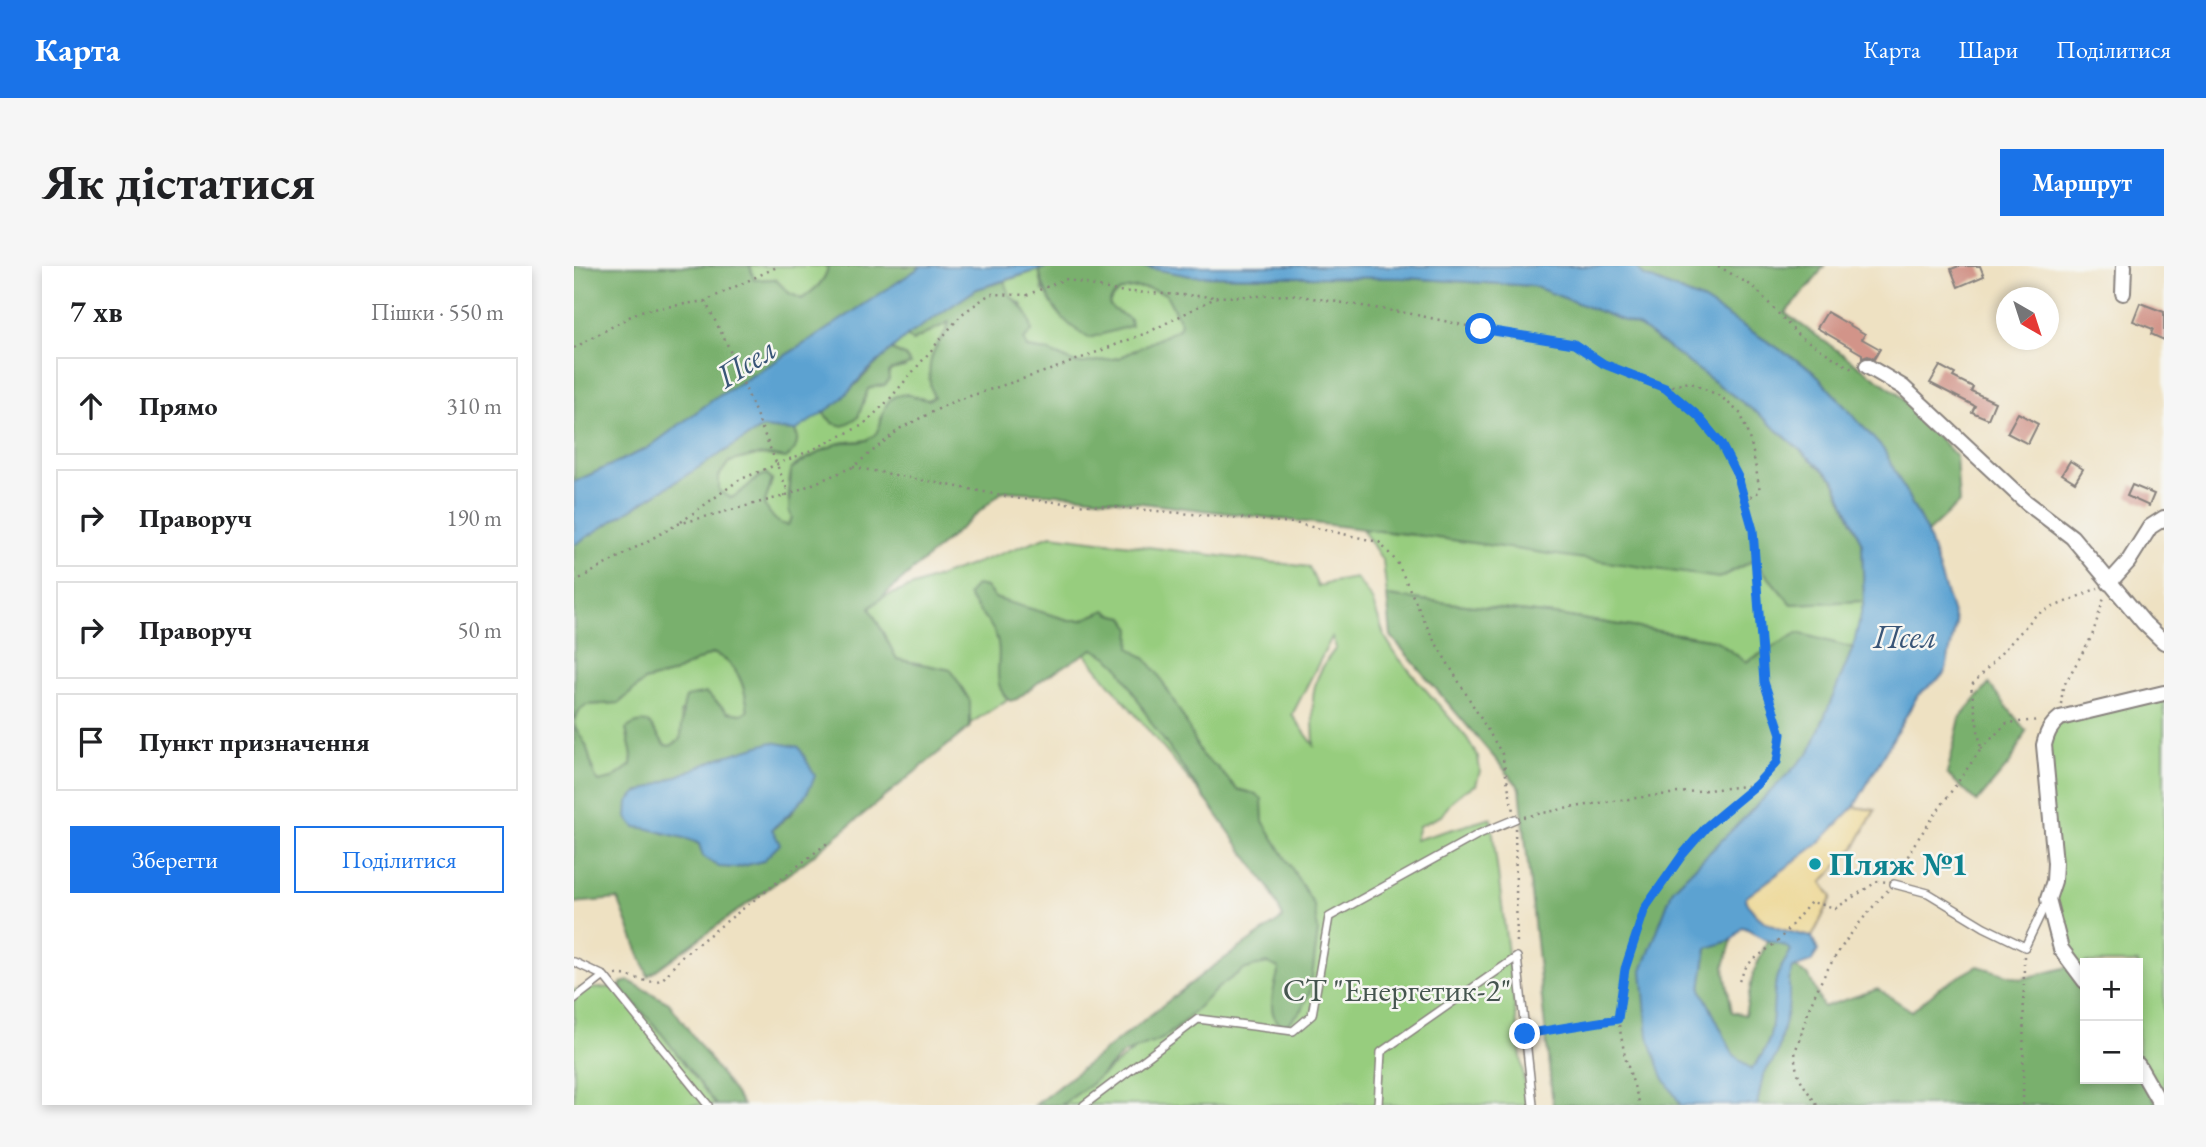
<!DOCTYPE html>
<html lang="uk">
<head>
<meta charset="utf-8">
<style>
  :root { --surface:#fff; --page:#f6f6f6; --text:#202124; --muted:#757577; --line:#e0e0e0; --accent:#1a73e8 }
  body { margin:0; font-family:"EB Garamond",serif; background:var(--page); color:var(--text) }
  .controls { position:absolute; right:21px; bottom:21px; display:grid; overflow:hidden; border-radius:0px; box-shadow:0 4px 10px #0003 }
  .controls button { width:63px; height:63px; display:grid; place-items:center; padding:0; border:0; border-bottom:2px solid var(--line); background:var(--surface); color:var(--text); font:35px sans-serif }
  .compass { position:absolute; left:1422px; top:21px; width:63px; height:63px; border-radius:50%; background:var(--surface); box-shadow:0 4px 10px #0003; rotate:141deg }
  .stop { position:absolute; width:21px; height:21px; margin:-16px; border:5px solid #1a73e8; border-radius:50%; background:#fff }
  .stop.end { background:#1a73e8; border-color:#fff; box-shadow:0 2px 7px #0008 }
  .list { margin:0; padding:0; list-style:none }
  h2 { display:flex; justify-content:space-between; align-items:center; height:91px; margin:0; padding:0 28px; font-size:30px }
  h2 small { font-size:23px; font-weight:400; color:var(--muted) }
  .list li { display:grid; grid-template-columns:46px 1fr auto; gap:21px; align-items:center; box-sizing:border-box; height:98px; margin:0 14px 14px; padding:0 14px; border:2px solid var(--line); border-radius:0px }
  .list b { display:block; font-size:26px; white-space:nowrap }
  .list em { font-size:23px; font-style:normal; color:var(--muted) }
  .actions { display:flex; gap:14px; padding:21px 28px }
  .actions a { flex:1; padding:16px 0; border:2px solid var(--accent); border-radius:0px; text-align:center; font-size:24px; color:var(--accent) }
  .actions .main { background:var(--accent); color:#fff }
  .icon { flex:none; width:38px; height:38px; fill:none; stroke:currentColor; stroke-width:2; stroke-linecap:round; stroke-linejoin:round }
  .map { position:relative; flex:none; width:1590px; height:839px; overflow:hidden; border-radius:0px }
  header { display:flex; align-items:center; gap:42px; box-sizing:border-box; height:98px; padding:0 35px; background:var(--accent); color:#fff }
  header strong { font-size:33px }
  nav { display:flex; gap:38px; margin-inline-start:auto; font-size:24px }
  .intro { display:flex; align-items:center; justify-content:space-between; box-sizing:border-box; height:168px; padding:0 42px }
  h1 { margin:0; font-size:49px }
  .button { padding:18px 32px; border-radius:0px; background:var(--accent); color:#fff; font-size:24px; font-weight:700 }
  main { display:flex; gap:42px; padding:0 42px }
  aside { flex:1; background:var(--surface); border-radius:0px; box-shadow:0 4px 10px #0003 }
  .map>svg:first-child { display:block }
</style>
</head>
<body>
<header>
<strong>Карта</strong>
<nav><a>Карта</a><a>Шари</a><a>Поділитися</a></nav>
</header>
<div class="intro"><h1>Як дістатися</h1><a class="button">Маршрут</a></div>
<main>
<aside>
<h2>7 хв<small>Пішки · 550 m</small></h2>
<ul class="list">
<li><svg class="icon" aria-label="ahead" viewBox="0 0 24 24"><path d="M12 20V5M6 11l6-6 6 6"/></svg><div><b>Прямо</b></div><em>310 m</em></li>
<li><svg class="icon" aria-label="right" viewBox="0 0 24 24"><path d="M7 20v-9h11M14 6l5 5-5 5"/></svg><div><b>Праворуч</b></div><em>190 m</em></li>
<li><svg class="icon" aria-label="right" viewBox="0 0 24 24"><path d="M7 20v-9h11M14 6l5 5-5 5"/></svg><div><b>Праворуч</b></div><em>50 m</em></li>
<li><svg class="icon" aria-label="arrive" viewBox="0 0 24 24"><path d="M6 21V4h12l-3 4 3 4H6"/></svg><div><b>Пункт призначення</b></div></li>
</ul>
<div class="actions"><a class="main">Зберегти</a><a>Поділитися</a></div>
</aside>
<div class="map">
<svg width="1590" height="839" viewBox="0 0 1590 839">
  <rect width="100%" height="100%" fill="#f6f6f2"/>
  <filter id="ink" filterUnits="userSpaceOnUse"><feTurbulence type="fractalNoise" baseFrequency=".0143" numOctaves="2"/><feDisplacementMap in="SourceGraphic" scale="14" xChannelSelector="R" yChannelSelector="G"/><feConvolveMatrix kernelMatrix="1 2 1 2 8 2 1 2 1" color-interpolation-filters="sRGB"/></filter>
  <filter id="wash" filterUnits="userSpaceOnUse"><feTurbulence type="fractalNoise" baseFrequency=".00686" numOctaves="4" result="noise"/><feDisplacementMap in="SourceGraphic" scale="28" xChannelSelector="R" yChannelSelector="G"/><feGaussianBlur stdDeviation="1.57" result="paint"/><feColorMatrix in="noise" values="0 0 0 0 0 0 0 0 0 0 0 0 0 0 0 0 0 1.4 0 .05"/><feComposite in="paint" operator="in"/></filter>
  <g filter="url(#wash)">
    <rect width="100%" height="100%" fill="#eee1c2"/>
    <!-- green -->
    <path fill="#97cd7e" stroke="#5c785c" stroke-width="2" fill-rule="evenodd" d="M176 0H254C252 15 240 24 228 33L215 27 201 13 180 14Z
      M465 4 469 25 556 53 539 43 535 38C544 15 575 21 592 28L607 57 605 63 545 92 504 98 473 85 454 82 450 74 449 39 437 32 431 15Z
      M375 55 374 62 361 82 360 130 354 134 332 128 307 152C307 181 284 173 266 177 261 178 226 196 222 199 211 209 214 240 218 252L214 259C200 258 198 249 190 239L198 214 186 210 164 229 157 232 145 225V210L155 196 178 190 193 189 212 192 224 171 221 165 248 146 259 157 284 151 294 123 301 119 308 120 317 104 331 101 328 88 317 84 333 70 339 75Z
      M788 263 849 270 1180 294 1217 338 1290 335 1279 382 1224 367 1172 396 1141 374 989 350 813 330 809 295Z
      M477 269 735 301 744 321 758 316 782 312 798 334 810 369 822 389 893 472 904 491 906 505 902 519 890 525 878 535 867 550 845 560 841 574 917 552 953 839H488L731 654 509 385 361 480 283 341ZM758 371 762 382C732 418 739 437 740 479L718 449Z
      M139 387C164 397 171 420 174 445L167 449 154 446 132 427 106 447 109 462 106 474 96 480 91 479 75 457 52 463 58 489 57 499 38 513 25 516 21 511 12 479 1 463 0 455 5 445 12 439 45 437 70 415 97 408Z
      M1590 427V839H1582L1564 791V697H1511V717L1498 700 1474 633 1480 615 1472 469 1478 459Z
      M52 720 147 839H0V724Z"/>
    <!-- forest -->
    <path fill="#79b06d" stroke="#4e6954" stroke-width="2" fill-rule="evenodd" d="M0 0H176L180 14 201 13 215 27 228 33C240 24 252 16 254 0H348L238 73 140 133 74 182 0 216Z
      M476 0H565L617 10 830 12 959 20 1066 61 1187 150 1259 213 1288 278 1290 335 1217 338 1180 294 1145 312 849 270 499 229 429 225 296 342 323 393 377 404 396 435V461L232 595 74 710 44 633 0 637V459L12 479 21 511 25 516 38 513 57 499 58 489 52 463C59 457 67 455 75 457L91 479 96 480 106 474C110 457 106 448 112 431L132 427 154 446 167 448 174 445C171 419 164 397 139 387L97 408 70 415 45 437 12 439 5 445 0 455V279L188 162 221 165C226 176 222 185 212 192L193 189 178 190 155 196 145 210V225L157 232C171 226 179 211 193 208L198 214 190 239C198 249 201 258 214 259L218 252 215 245 217 203C225 197 256 180 266 177 277 174 287 179 298 171 312 161 304 138 322 130 333 125 344 133 354 134L360 131C353 116 354 95 362 81 366 72 374 66 375 56L338 75 333 70 403 23 431 15C434 39 454 34 458 65L450 74 453 82 473 85 504 98 545 92 605 63 607 57 592 28C575 21 544 15 535 38L539 43 556 53 557 60 515 72C487 57 472 35 465 4ZM148 491 219 546 198 564 189 595 161 602 129 590 125 578 110 570 89 567 78 562 61 528Z
      M1061 0H1250L1237 18 1211 47 1323 127 1382 190 1385 237 1353 267 1310 184 1238 104 1130 35 1070 10Z
      M317 84 331 90 337 98 317 104 314 106 315 113 311 119 301 120 294 123 284 151 269 160 259 157 248 146C274 130 294 104 317 84Z
      M402 319 412 321 421 332 427 334 495 354H508L532 344 537 348 550 351 557 363 556 382 572 393 584 408 611 454 628 490 642 500 663 523 682 528 688 533 689 555 740 639 744 665 736 726 728 744 714 757 708 759C689 749 702 718 705 702L693 697 669 704 645 721 604 761 588 773 549 788 516 819 487 839H461L634 704 709 652 696 623 578 458 544 400 534 391 519 383 470 412 443 433 436 435C416 419 428 398 424 377 421 358 402 346 394 329Z
      M813 330 989 350 1141 374 1172 396 1224 367 1279 382 1236 486 1099 623 1068 706 1089 811 1107 839H979L946 522 817 370Z
      M1415 418 1452 465 1437 496 1403 536 1373 508 1386 452Z
      M1158 674 1150 700 1158 746 1171 749 1179 708 1193 675H1204L1217 683C1214 694 1204 703 1202 714 1196 753 1205 770 1177 804L1159 788 1127 723 1133 682Z
      M1404 700 1447 713 1498 700 1511 717V813H1564V791L1582 839H1183L1189 809 1203 789 1215 736V715L1219 701 1235 710 1249 741 1304 723 1338 745 1365 722Z
      M55 715 95 737 169 839H142L84 763 47 723V717Z"/>
    <!-- sand -->
    <path fill="#eeda9e" stroke="#887e6c" stroke-width="2" d="M1280 541 1301 544 1281 581 1248 616 1258 631 1238 671C1210 665 1184 661 1171 632L1244 578Z"/>
    <!-- water -->
    <path fill="#5ba2d1" stroke="#3e6286" stroke-width="2" fill-rule="evenodd" d="M348 0H476L403 23 333 70 291 107 265 136 221 165 188 162 0 279V216L74 182 140 133 238 73Z
      M565 0H1061L1070 10 1130 35 1238 104 1310 184 1353 267 1382 357 1371 408 1344 429 1280 541 1244 578 1171 632C1183 661 1211 665 1238 671L1244 685 1237 696 1219 702 1215 715V736L1203 789 1189 809 1183 839H1107L1089 811 1074 770 1068 705 1099 623 1236 486 1279 382 1290 335 1288 278 1260 213 1187 150 1066 61 959 20 830 12 617 10ZM1168 661C1178 663 1185 673 1195 675 1204 677 1208 678 1217 684 1213 694 1204 703 1202 714 1196 752 1205 772 1177 804L1159 788 1127 723 1133 682 1158 674Z
      M198 476 225 481 241 510C233 534 216 547 198 563L206 578 189 595 161 602 145 601 129 590 125 578C112 571 103 571 90 567 78 564 75 562 61 561L53 552 54 536 61 528 148 491Z"/>
    <g id="blocks">
      <!-- building -->
      <path fill="#d29489" d="M1385 0H1406L1410 10 1384 21 1377 3Z
        M1566 37 1590 46V74L1577 68 1579 63 1559 55Z
        M1253 46 1291 68 1288 73 1306 83 1300 93 1294 90 1288 92V88L1243 62Z
        M1366 100 1381 108 1379 111 1399 121 1397 125 1421 136 1414 153 1398 146 1401 140 1356 117Z
        M1444 147 1464 158 1454 178 1433 167Z
        M1496 195 1509 203 1501 216 1488 208Z
        M1558 219 1580 228 1575 240 1553 230Z"/>
    </g>
  </g>
  <g filter="url(#ink)">
    <use href="#blocks" fill-opacity="0" stroke="#88827e" stroke-width="2"/>
    <g fill="none" stroke-linecap="round" stroke-linejoin="round">
      <!-- lane casing -->
      <g stroke="#88827e" stroke-width="10">
        <path id="lane" d="M1320 618 1354 627 1410 661 1451 681 1474 633
          M0 696 30 710 134 839
          M0 733 30 710
          M510 839 624 753 719 765 738 749 755 651 905 568 941 553
          M804 839 807 786 943 691 959 839"/>
      </g>
      <!-- street casing -->
      <g stroke="#88827e" stroke-width="18">
        <path id="street" d="M1549 27 1550 0
          M1293 100 1329 121 1452 236 1498 271 1570 357 1590 376
          M1535 317 1554 296 1576 261 1590 252
          M1511 715 1487 683 1474 633 1480 615 1481 597 1470 479C1473 467 1476 460 1486 452L1590 427
          M1564 799 1587 839"/>
      </g>
      <!-- path -->
      <path stroke="#88827e" stroke-width="2.5" stroke-dasharray="2 5" stroke-linecap="butt" d="M267 0H275
        M1144 0 1180 21 1224 69 1276 102H1279
        M131 35 153 78
        M0 82 66 45 131 35 205 0
        M1091 122 1115 116 1146 130 1167 148 1178 181 1186 225 1170 235
        M279 201 447 233 720 257 805 276 823 296 857 369 928 488 939 545
        M210 230 213 223
        M107 256 165 214 240 183 289 159 314 135 388 48 416 28 453 29 491 13 542 25 641 31
        M0 316 104 258 210 230 279 201 327 162 378 136 479 103 575 66 643 31 720 29 838 48 907 63 1000 78 1030 98 1091 122 1124 150 1147 178 1164 211 1179 264 1190 416 1207 468 1203 496 1182 519 1134 559 1109 588 1071 642 1051 703 1044 753 1051 791 1066 839
        M1487 438 1489 421 1518 370 1530 332
        M1407 483 1433 457 1466 454
        M950 551C1026 534 1104 527 1182 519
        M941 562 943 681
        M1324 609 1341 577 1407 483 1397 420 1463 348 1524 322
        M42 709C56 707 75 721 88 713 93 710 103 695 108 690L256 575
        M1165 715 1173 699 1204 675 1237 636 1262 642 1304 615 1313 616
        M961 766 1044 753
        M1243 839C1233 824 1221 810 1221 791 1221 783 1226 773 1228 765 1243 709 1276 665 1315 623
        M1449 839 1450 688"/>
      <!-- lane -->
      <use href="#lane" stroke="#fff" stroke-width="7"/>
      <!-- street -->
      <use href="#street" stroke="#fff" stroke-width="14"/>
      <!-- path-bridge -->
      <path stroke="#88827e" stroke-width="2.5" stroke-dasharray="2 5" stroke-linecap="butt" d="M153 78 213 223"/>
    </g>
  </g>
  <g fill="none" stroke-linecap="round" stroke-linejoin="round" filter="url(#ink)">
    <!-- route -->
    <path stroke="#1a73e8" stroke-width="9" d="M907 63 1000 78 1030 98 1091 122 1124 150 1147 178 1164 211 1179 264 1190 416 1207 468 1203 496 1182 519 1134 559 1109 588 1071 642 1051 703 1044 753 951 768"/>
  </g>
  <!-- markers -->
  <circle fill="#0f9aa8" stroke="#f6f6f2" stroke-width="2.5" cx="1241" cy="598" r="7"/>
  <g text-anchor="middle" dominant-baseline="central" stroke-width="5" stroke-linejoin="round" paint-order="stroke">
    <!-- culture labels -->
    <g font-size="32" font-weight="bold" fill="#0d838f" stroke="#f6f6f2" text-anchor="start">
      <text x="1255" y="598">Пляж №1</text>
    </g>
    <!-- park labels -->
    <g font-size="32" fill="#45554f" stroke="#f6f6f2">
      <text x="823" y="724">СТ "Енергетик-2"</text>
    </g>
    <!-- water labels -->
    <g font-size="33" font-style="italic" fill="#395577" stroke="#f6f6f2">
      <text transform="translate(172 96) rotate(-33)">Псел</text>
      <text x="1331" y="370">Псел</text>
    </g>
  </g>
</svg>
<div class="controls">
<button>+</button>
<button>−</button>
</div>
<svg class="compass" viewBox="-18 -18 36 36"><path d="M0-13l5 13h-10z" fill="#e53935"/><path d="M0 13l5-13h-10z" fill="#757577"/></svg>
<div class="stop" style="left:907px;top:63px"></div>
<div class="stop end" style="left:951px;top:768px"></div>
</div>
</main>
</body>
</html>
